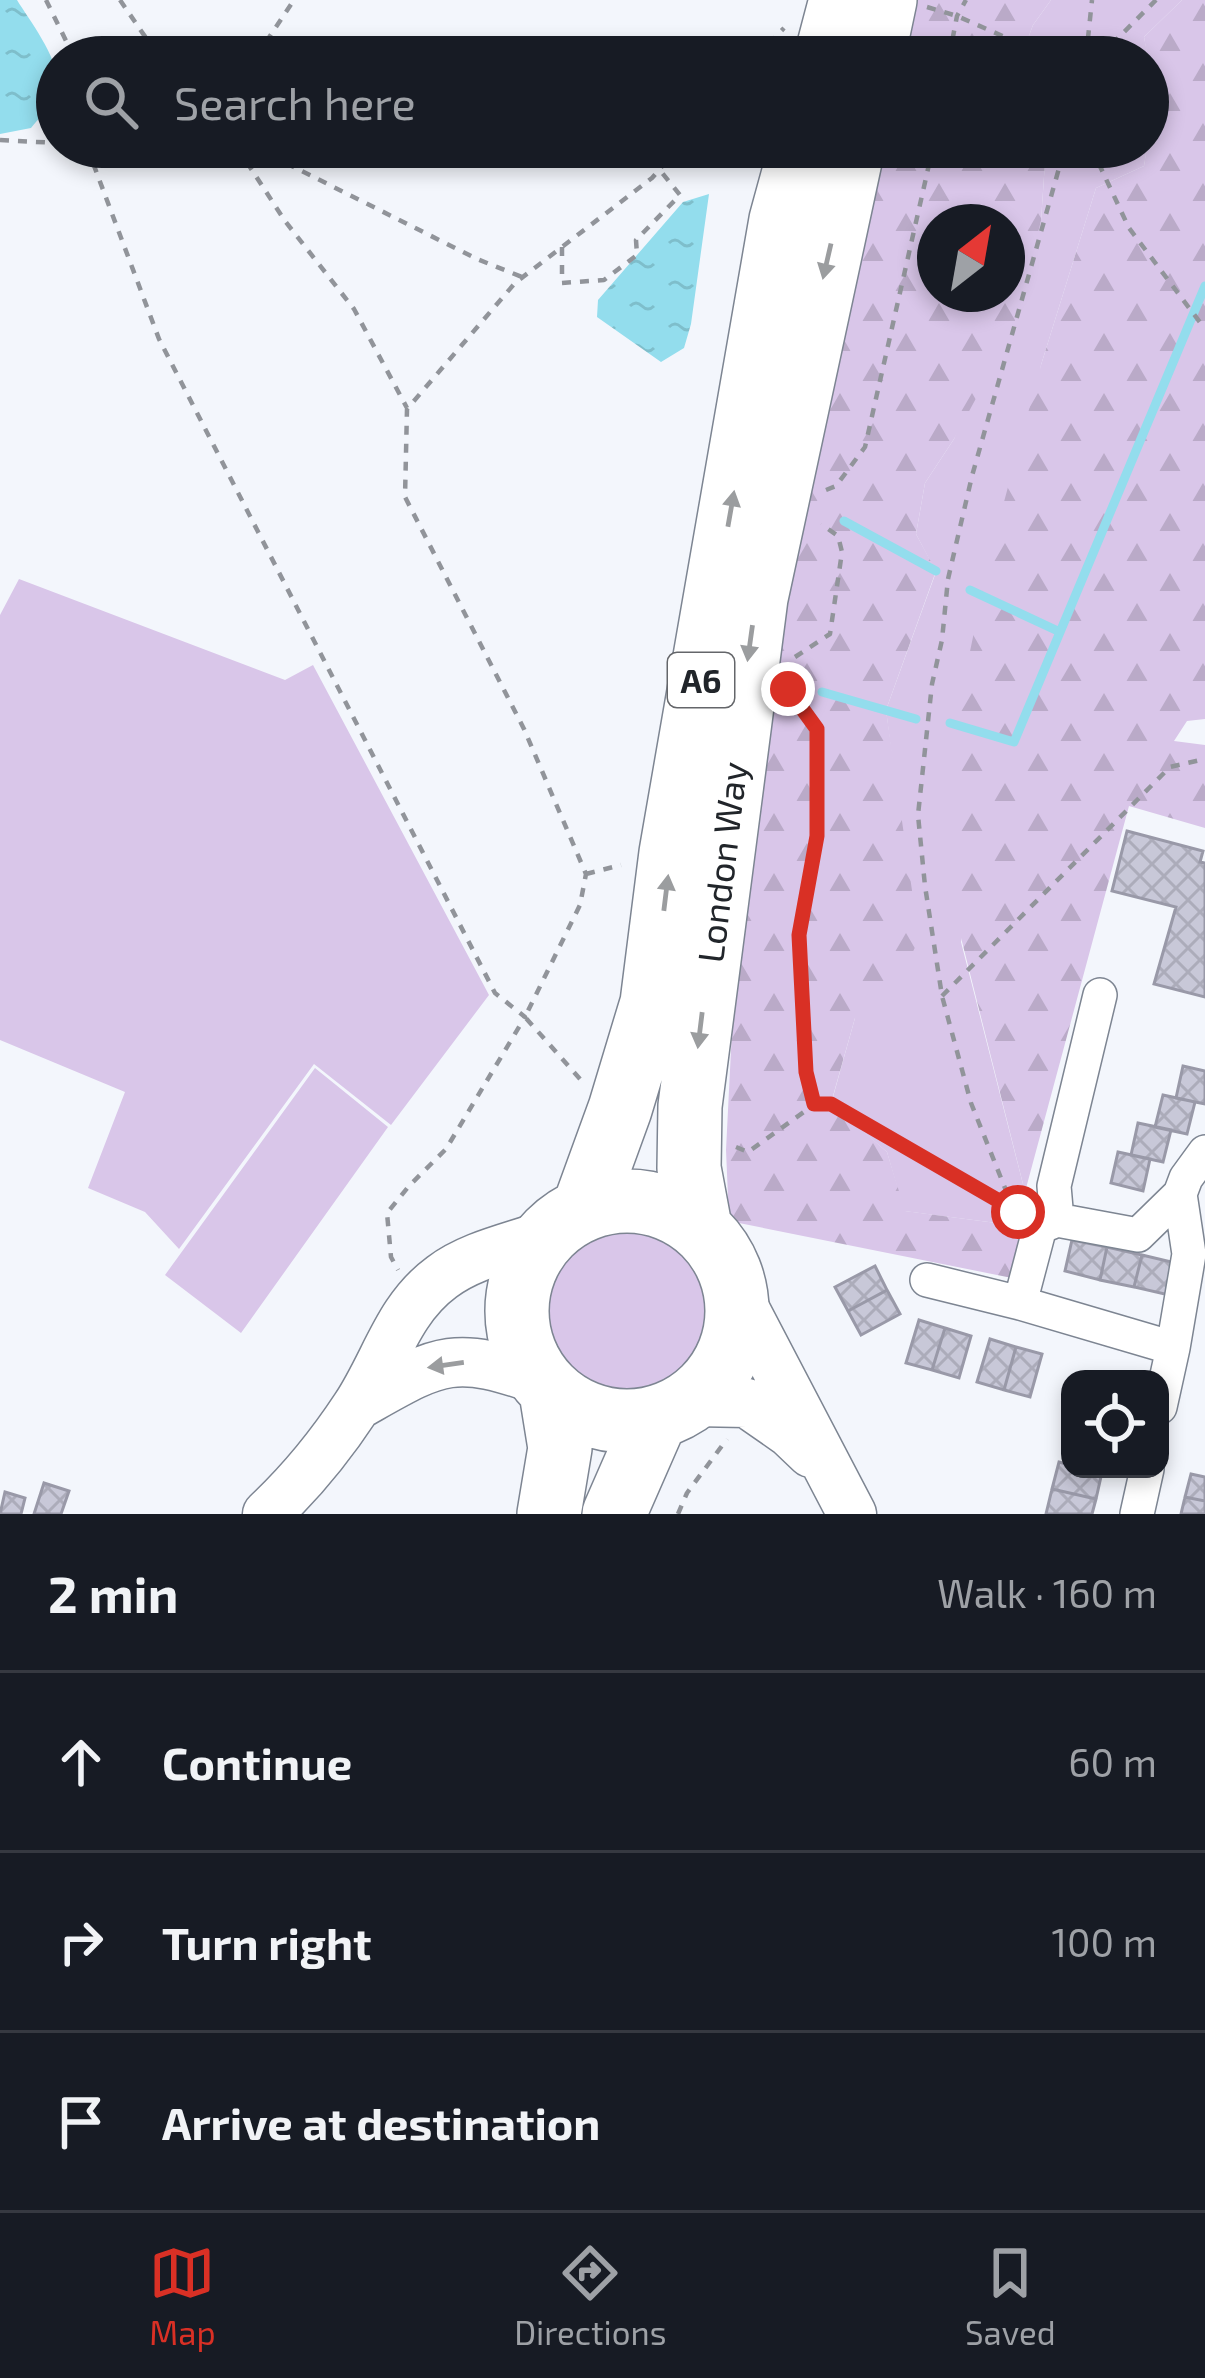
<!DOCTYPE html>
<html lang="en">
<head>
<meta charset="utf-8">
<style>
  :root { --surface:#171b24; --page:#242831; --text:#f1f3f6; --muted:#9ea1a6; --line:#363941; --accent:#d93025 }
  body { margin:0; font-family:"Exo 2",sans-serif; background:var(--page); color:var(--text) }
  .controls { position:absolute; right:36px; bottom:36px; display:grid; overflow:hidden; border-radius:24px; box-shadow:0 6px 18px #0003 }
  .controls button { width:108px; height:108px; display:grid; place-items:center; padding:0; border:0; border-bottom:3px solid var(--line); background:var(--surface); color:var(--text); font:60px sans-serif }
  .compass { position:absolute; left:917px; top:204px; width:108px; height:108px; border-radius:50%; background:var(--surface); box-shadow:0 6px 18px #0003; rotate:31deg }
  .stop { position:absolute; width:36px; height:36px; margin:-27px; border:9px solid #d93025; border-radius:50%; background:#fff }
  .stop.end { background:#d93025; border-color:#fff; box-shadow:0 3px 12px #0008 }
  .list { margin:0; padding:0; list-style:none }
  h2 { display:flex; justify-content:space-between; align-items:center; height:156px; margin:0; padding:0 48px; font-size:51px }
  h2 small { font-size:39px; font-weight:400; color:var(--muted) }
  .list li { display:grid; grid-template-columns:78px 1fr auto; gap:36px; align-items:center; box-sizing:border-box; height:180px; padding:0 48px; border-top:3px solid var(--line) }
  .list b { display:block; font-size:45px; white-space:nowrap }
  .list em { font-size:39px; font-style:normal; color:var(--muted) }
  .icon { flex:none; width:66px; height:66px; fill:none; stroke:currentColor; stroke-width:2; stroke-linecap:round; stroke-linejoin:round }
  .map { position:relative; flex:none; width:1205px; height:1514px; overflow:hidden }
  .search { position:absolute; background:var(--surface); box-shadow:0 6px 18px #0003; left:36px; right:36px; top:36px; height:132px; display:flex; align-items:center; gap:30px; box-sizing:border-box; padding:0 42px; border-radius:66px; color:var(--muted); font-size:45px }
  .sheet { height:696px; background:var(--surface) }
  nav { display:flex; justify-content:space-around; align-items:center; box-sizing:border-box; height:168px; border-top:3px solid var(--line); background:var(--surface); font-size:33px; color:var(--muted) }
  nav a { display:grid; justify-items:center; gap:6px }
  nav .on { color:var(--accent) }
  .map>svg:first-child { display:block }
</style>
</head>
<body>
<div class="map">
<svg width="1205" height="1514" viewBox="0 0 1205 1514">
  <defs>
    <pattern id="forest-firs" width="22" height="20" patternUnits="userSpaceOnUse" patternTransform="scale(3)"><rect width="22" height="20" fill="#d9c6e9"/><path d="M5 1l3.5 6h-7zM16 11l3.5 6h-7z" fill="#baaac8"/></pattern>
    <pattern id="water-ripples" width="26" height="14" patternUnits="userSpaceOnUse" patternTransform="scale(3)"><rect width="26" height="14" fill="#93dded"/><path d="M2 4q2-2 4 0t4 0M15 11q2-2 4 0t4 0" fill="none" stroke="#7ebecb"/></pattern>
    <pattern id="building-cross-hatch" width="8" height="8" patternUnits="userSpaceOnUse" patternTransform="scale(3)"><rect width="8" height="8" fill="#c8c8d8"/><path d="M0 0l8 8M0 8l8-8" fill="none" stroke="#acacba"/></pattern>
  </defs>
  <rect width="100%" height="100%" fill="#f3f6fc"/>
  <!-- green -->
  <path fill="#d9c6e9" d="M1051 0H1182L1144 37 1148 57H1021L1033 25Z
    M1046 147H1147L1144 166 1096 188 1041 365 961 942 1025 1192 1020 1214 1026 1233 1004 1224 904 1211 887 1152 831 1104 855 1018 899 811 886 710 936 572 916 534 925 483 954 439 1041 221Z
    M19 579 285 680 313 665 489 995 391 1125 314 1064 179 1249 145 1212 88 1188 125 1092 0 1040V615Z
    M315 1068 388 1127 241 1333 165 1275Z
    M540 1307a84 84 0 1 1 168 0a84 84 0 1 1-168 0Z"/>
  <!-- forest -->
  <path fill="url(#forest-firs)" fill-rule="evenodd" d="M915 0H1051L1033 25 1021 57H901Z
    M1182 0H1205V719L1187 721 1174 741 1205 745V828L1129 806 1025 1192 949 890 956 719 991 550 1041 365 1096 188 1144 166 1154 96 1144 37Z
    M879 147H1046L1041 221 1012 332 954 439 925 483 916 534 936 571 886 710 919 939 889 1002 855 1018 831 1103 887 1152 905 1211 1004 1224 1026 1233 1012 1278 729 1221 726 1150 739 890 775 603ZM935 222H1007V294H935Z"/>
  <!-- water -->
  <path fill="url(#water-ripples)" d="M0 0H17C31 23 68 69 55 97 49 108 39 118 31 128L0 134Z
    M709 194 691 324 684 348 661 362 597 317 598 300 683 202Z"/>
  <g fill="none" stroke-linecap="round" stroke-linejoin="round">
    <!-- stream -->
    <path stroke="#93dded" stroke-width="9" d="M844 521 936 571
      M970 590 1060 632
      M822 692 916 719
      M950 723 1014 742 1205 286"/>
  </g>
  <!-- building -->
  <path fill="url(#building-cross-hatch)" stroke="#9999a8" stroke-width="3" d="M1127 831 1203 851 1200 862 1205 863V997L1154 984 1176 907 1112 891Z
    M1183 1066 1205 1071V1104L1176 1098Z
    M1163 1095 1195 1102 1187 1134 1155 1127Z
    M1138 1123 1171 1130 1163 1162 1131 1155Z
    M1118 1152 1150 1159 1143 1191 1111 1183Z
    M1072 1240 1107 1247 1100 1280 1065 1271Z
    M1107 1247 1142 1255 1134 1287 1100 1280Z
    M1142 1255 1176 1263 1169 1295 1134 1287Z
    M875 1266 887 1290 848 1311 835 1287Z
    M887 1290 900 1314 861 1335 848 1311Z
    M919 1320 945 1328 932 1370 906 1363Z
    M945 1328 971 1336 959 1378 932 1370Z
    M990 1339 1016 1347 1004 1390 977 1382Z
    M1016 1347 1042 1354 1030 1397 1004 1390Z
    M1059 1462 1070 1465V1469L1102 1472 1096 1499 1052 1489Z
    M1191 1474 1205 1477V1501L1185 1497Z
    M44 1483 69 1491 61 1514H34Z
    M1052 1489 1096 1499 1092 1514H1046Z
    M5 1492 25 1498 21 1514H0Z
    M1185 1497 1205 1501V1514H1181Z"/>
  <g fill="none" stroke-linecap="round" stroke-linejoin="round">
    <!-- street casing -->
    <g stroke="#7d8592" stroke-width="36">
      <path id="street" d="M1057 1220 1138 1235 1180 1194
        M927 1280 1020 1303 1173 1348 1160 1407
        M1020 1303 1040 1227 1057 1220 1054 1186 1100 995
        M1173 1348 1189 1254 1180 1194 1186 1178 1205 1152
        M1137 1514 1147 1469"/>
    </g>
    <!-- secondary casing -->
    <g stroke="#7d8592" stroke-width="51">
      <path id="secondary" d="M737 1294 852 1514
        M693 1402 747 1403 790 1433 811 1453
        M358 1405C438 1360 451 1348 541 1381
        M267 1514C300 1483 331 1445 356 1407 386 1362 397 1310 442 1277 471 1255 512 1247 545 1235"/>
    </g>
    <!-- highway casing -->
    <g stroke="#7d8592" stroke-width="66">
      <path id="highway" d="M826 57 841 0
        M873 57 885 0
        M517 1311a110 110 0 1 1 220 0a110 110 0 1 1-220 0Z
        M584 1208 620 1109 652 1003 671 853 781 220 801 147
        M700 1227 689 1168 690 1106 756 598 853 147
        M549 1514 560 1448 551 1392
        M614 1514 656 1418"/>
    </g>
    <!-- path -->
    <path stroke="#91949a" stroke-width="4.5" stroke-dasharray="9 9" stroke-linecap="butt" d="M46 0 74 57
      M120 0 159 57
      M927 7 957 16 1014 41 1027 57
      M256 57 294 0
      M757 57 784 28
      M949 57 957 16 966 0
      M1086 57 1092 0
      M1099 57 1156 0
      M0 140 57 143
      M87 147 159 339 495 993 525 1017 446 1149 409 1186 387 1213 391 1257 398 1270
      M237 147 285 221 354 309 407 408
      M254 147 477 259 522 277
      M1091 147 1129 228 1205 329
      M562 247V283L604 280 637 255 636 240 680 195 659 169
      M826 490 836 486 865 447 933 147
      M795 657 830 634 842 552 838 536 821 524
      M586 874 621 865
      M942 996 1170 767 1205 759
      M580 1079 525 1017 580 905 586 874 524 729 405 497 407 409 515 283 652 178 679 147
      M815 1104H831L1013 1209
      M736 1147 748 1152 815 1104 806 1072 799 935 817 836V729L791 694
      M1016 1210 1009 1198 971 1103 942 996 925 886 918 815 932 684 942 640 948 579 972 476 1065 147
      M678 1514 687 1493 727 1439"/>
    <!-- street -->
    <use href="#street" stroke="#fff" stroke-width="33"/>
    <!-- secondary -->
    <use href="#secondary" stroke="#fff" stroke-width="48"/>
    <!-- highway -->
    <use href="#highway" stroke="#fff" stroke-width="63"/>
  </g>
  <!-- one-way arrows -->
  <defs><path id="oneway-solid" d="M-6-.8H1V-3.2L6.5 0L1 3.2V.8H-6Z" transform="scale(3)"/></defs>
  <g fill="#9b9d9f">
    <use href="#oneway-solid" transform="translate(827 261) rotate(103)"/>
    <use href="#oneway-solid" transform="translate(731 509) rotate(-80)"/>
    <use href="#oneway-solid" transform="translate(750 643) rotate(98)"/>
    <use href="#oneway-solid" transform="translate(666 893) rotate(-83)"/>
    <use href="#oneway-solid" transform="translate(700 1030) rotate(97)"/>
    <use href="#oneway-solid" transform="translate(446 1365) rotate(172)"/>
  </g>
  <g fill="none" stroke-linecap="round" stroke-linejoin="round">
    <!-- route -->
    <path stroke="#d93025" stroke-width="15" d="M788 689 817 729V836L799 935 806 1072 814 1104H831L1018 1212"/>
  </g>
  <g text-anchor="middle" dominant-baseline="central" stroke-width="10" stroke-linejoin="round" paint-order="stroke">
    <!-- shield labels -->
    <rect fill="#fff" stroke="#64666a" stroke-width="3" x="668" y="653" width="66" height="54" rx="9"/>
    <g font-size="33" font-weight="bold" fill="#21252a">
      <text x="701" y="680">A6</text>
    </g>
    <!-- street labels -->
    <g font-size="36" fill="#21252a" stroke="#fff">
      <text transform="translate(721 862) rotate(-83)">London Way</text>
    </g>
  </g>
</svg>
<div class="controls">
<button><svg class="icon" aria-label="locate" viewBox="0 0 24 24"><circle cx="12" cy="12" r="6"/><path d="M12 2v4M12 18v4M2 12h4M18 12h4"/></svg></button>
</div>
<svg class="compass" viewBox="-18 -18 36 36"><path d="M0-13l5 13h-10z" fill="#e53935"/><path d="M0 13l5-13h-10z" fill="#9ea1a6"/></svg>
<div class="stop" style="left:1018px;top:1212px"></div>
<div class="stop end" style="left:788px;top:689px"></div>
<div class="search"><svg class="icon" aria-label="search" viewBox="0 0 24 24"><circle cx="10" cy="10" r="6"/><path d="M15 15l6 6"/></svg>Search here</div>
</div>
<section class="sheet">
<h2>2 min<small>Walk · 160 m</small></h2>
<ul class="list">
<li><svg class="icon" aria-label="ahead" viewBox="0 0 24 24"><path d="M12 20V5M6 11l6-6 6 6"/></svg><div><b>Continue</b></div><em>60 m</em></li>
<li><svg class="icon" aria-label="right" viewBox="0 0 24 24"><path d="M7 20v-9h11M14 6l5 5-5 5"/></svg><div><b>Turn right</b></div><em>100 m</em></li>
<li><svg class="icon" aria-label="arrive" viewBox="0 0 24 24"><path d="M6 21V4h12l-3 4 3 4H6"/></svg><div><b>Arrive at destination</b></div></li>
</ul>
</section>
<nav>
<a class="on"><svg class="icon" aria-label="map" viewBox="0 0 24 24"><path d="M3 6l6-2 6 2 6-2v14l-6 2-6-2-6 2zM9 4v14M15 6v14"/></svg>Map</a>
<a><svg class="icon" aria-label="directions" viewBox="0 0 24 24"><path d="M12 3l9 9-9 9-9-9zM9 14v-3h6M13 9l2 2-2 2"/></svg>Directions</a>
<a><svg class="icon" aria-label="saved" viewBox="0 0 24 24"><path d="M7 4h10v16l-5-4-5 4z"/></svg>Saved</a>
</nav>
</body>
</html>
